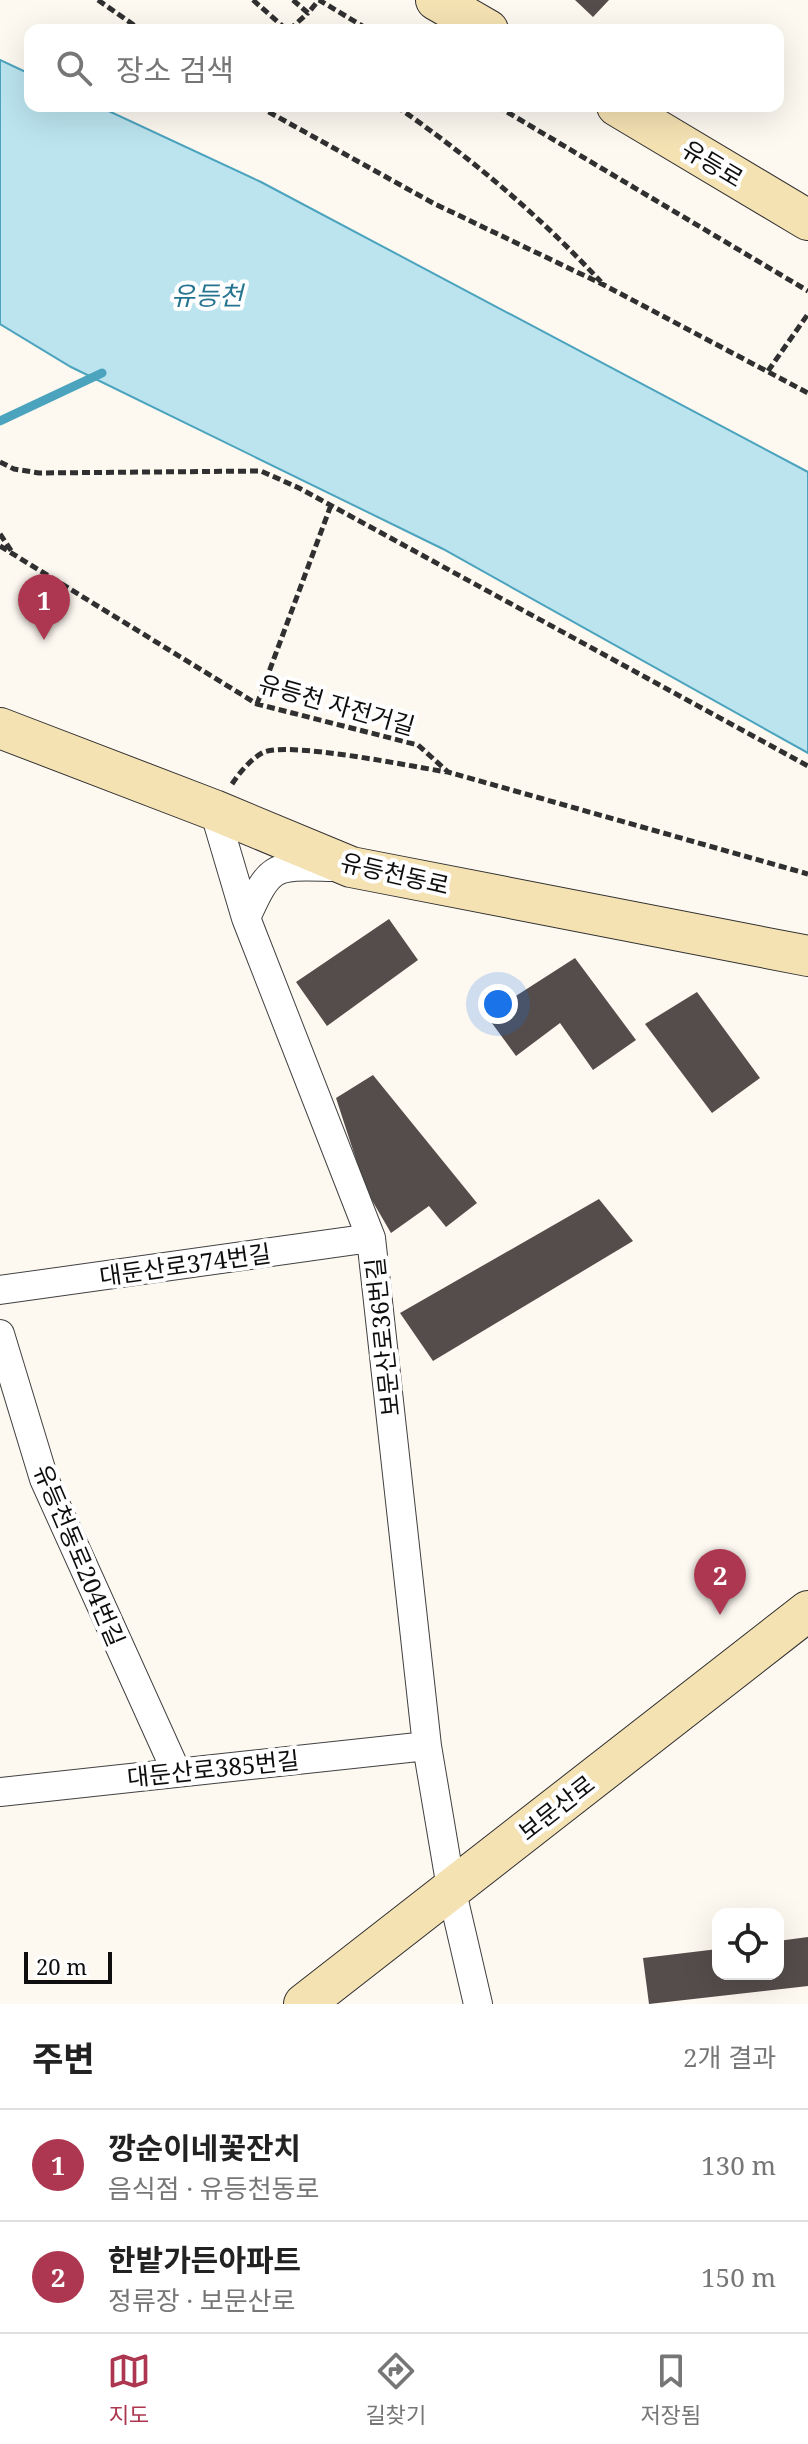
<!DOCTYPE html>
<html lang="ko">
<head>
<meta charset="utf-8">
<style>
  :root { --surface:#fff; --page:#f2f2f2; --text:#222; --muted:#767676; --line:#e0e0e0; --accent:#ad3751 }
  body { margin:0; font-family:"Noto Serif","Noto Sans KR",serif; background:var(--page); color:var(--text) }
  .controls { position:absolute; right:24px; bottom:24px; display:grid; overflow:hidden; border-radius:16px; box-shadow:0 8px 32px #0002 }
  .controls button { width:72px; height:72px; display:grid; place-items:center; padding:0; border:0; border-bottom:2px solid var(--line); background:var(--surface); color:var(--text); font:40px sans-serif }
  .scale { position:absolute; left:24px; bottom:20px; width:88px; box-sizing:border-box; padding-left:8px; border:4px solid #0e0e0e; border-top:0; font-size:22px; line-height:28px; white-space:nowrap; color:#0e0e0e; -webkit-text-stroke:6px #fff; paint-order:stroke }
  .you { position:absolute; left:498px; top:1004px; width:28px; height:28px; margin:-20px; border:6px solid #fff; border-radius:50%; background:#1a73e8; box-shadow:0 0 0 12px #1a73e833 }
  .badge { display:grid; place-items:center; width:52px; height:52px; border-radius:50%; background:var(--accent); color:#fff; font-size:26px; font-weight:700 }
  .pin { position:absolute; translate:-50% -66px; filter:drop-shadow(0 2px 4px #0008) }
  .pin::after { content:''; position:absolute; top:42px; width:28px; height:24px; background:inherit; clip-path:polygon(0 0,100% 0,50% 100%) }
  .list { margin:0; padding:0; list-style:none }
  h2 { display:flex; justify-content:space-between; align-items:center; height:104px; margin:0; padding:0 32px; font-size:34px }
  h2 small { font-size:26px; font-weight:400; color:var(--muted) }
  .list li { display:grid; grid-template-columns:52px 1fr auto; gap:24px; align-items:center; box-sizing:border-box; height:112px; padding:0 32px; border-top:2px solid var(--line) }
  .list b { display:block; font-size:30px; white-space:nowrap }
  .list p { margin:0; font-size:26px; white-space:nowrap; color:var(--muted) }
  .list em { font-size:26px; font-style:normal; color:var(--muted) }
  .icon { flex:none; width:44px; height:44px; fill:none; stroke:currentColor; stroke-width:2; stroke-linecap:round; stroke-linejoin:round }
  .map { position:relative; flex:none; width:808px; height:2004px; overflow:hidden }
  .search { position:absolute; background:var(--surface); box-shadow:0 8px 32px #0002; left:24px; right:24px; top:24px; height:88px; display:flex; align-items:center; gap:20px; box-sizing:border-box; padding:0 28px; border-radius:16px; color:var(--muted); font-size:30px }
  .sheet { height:328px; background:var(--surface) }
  nav { display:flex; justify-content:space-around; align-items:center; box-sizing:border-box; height:112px; border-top:2px solid var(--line); background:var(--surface); font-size:22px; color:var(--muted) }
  nav a { display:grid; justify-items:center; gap:4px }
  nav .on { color:var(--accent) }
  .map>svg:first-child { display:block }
</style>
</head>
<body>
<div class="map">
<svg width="808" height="2004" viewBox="0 0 808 2004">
  <rect width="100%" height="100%" fill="#fdf8f0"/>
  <!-- water -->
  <path fill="#bbe4ef" stroke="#4ba3bd" stroke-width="2" d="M0 60 30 74V106H98L261 182 808 472V753L443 549 71 367 0 324Z"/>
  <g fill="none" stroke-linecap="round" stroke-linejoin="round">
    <!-- stream -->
    <path stroke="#4ba3bd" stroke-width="9" d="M0 421 102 373"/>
  </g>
  <!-- building -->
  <path fill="#554d4b" d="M575 0H609L593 17Z
    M389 919 418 960 327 1026 296 982Z
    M575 958 636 1040 593 1070 560 1023 516 1056 486 1015Z
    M697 992 760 1078 712 1113 645 1024Z
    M373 1075 477 1203 446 1227 429 1206 391 1233 366 1190 336 1098Z
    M599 1199 633 1241 433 1361 400 1313Z
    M808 1937V1986L649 2004 643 1958 718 1949V1974H778V1941Z"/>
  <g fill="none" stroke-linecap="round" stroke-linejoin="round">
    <!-- street casing -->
    <g stroke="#414141" stroke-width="30">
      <path id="street" d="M214 810 246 918 371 1238 427 1746 451 1888 478 2004
        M246 918C271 862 274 866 333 867
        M0 1290 371 1238
        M0 1334 44 1479 176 1771
        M0 1792 427 1746"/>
    </g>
    <!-- secondary casing -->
    <g stroke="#303030" stroke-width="42">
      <path id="secondary" d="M436 0 488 30
        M617 106 808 220
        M0 728 214 810 351 867 808 956
        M304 2004 808 1611"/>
    </g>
    <!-- path -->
    <path stroke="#303030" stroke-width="5" stroke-dasharray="8 4" stroke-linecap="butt" d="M98 0 141 30
      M253 0 287 30
      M293 0 308 13 319 0 369 30
      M289 30 308 13
      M258 106 433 203 604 285 808 393
      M396 106C471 158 539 215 601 282
      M497 106 808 291
      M768 371 808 314
      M0 462 14 469 39 473 261 471 299 488 808 766
      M0 534 12 552
      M0 546 257 704 418 745 448 772 808 874
      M257 704 331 505
      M232 784C240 772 250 760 262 753 285 740 414 767 447 772"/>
    <!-- street -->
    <use href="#street" stroke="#fff" stroke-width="28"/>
    <!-- secondary -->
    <use href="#secondary" stroke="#f5e2b3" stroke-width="40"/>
  </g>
  <g text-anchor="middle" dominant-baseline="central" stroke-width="8" stroke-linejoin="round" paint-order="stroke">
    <!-- street labels -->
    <g font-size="24" fill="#0e0e0e" stroke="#fff">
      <text transform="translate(713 163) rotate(31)">유등로</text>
      <text transform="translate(337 704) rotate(16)">유등천 자전거길</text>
      <text transform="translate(395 873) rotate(13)">유등천동로</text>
      <text transform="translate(185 1264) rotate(-8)">대둔산로374번길</text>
      <text transform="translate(382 1337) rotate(-96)">보문산로36번길</text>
      <text transform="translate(80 1555) rotate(67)">유등천동로204번길</text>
      <text transform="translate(213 1768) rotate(-6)">대둔산로385번길</text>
      <text transform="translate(556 1807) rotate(-38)">보문산로</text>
    </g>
    <!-- water labels -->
    <g font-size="26" font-style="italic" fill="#267590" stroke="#fff">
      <text x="207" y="295">유등천</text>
    </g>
  </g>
</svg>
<div class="controls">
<button><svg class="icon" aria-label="locate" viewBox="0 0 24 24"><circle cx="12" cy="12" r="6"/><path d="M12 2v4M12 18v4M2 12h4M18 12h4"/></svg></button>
</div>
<div class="scale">20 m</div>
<div class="you"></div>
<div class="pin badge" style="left:44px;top:640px">1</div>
<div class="pin badge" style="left:720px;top:1615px">2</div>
<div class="search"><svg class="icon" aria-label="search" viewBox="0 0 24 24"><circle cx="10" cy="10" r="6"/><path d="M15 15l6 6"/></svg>장소 검색</div>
</div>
<section class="sheet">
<h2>주변<small>2개 결과</small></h2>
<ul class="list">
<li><span class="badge">1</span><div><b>깡순이네꽃잔치</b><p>음식점 · 유등천동로</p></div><em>130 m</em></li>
<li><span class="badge">2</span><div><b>한밭가든아파트</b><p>정류장 · 보문산로</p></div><em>150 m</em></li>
</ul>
</section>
<nav>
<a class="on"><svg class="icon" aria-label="map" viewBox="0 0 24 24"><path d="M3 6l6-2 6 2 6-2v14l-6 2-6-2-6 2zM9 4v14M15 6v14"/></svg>지도</a>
<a><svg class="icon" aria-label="directions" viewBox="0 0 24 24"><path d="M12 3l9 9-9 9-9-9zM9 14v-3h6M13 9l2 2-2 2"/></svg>길찾기</a>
<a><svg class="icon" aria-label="saved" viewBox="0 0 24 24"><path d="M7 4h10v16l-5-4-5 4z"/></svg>저장됨</a>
</nav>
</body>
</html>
